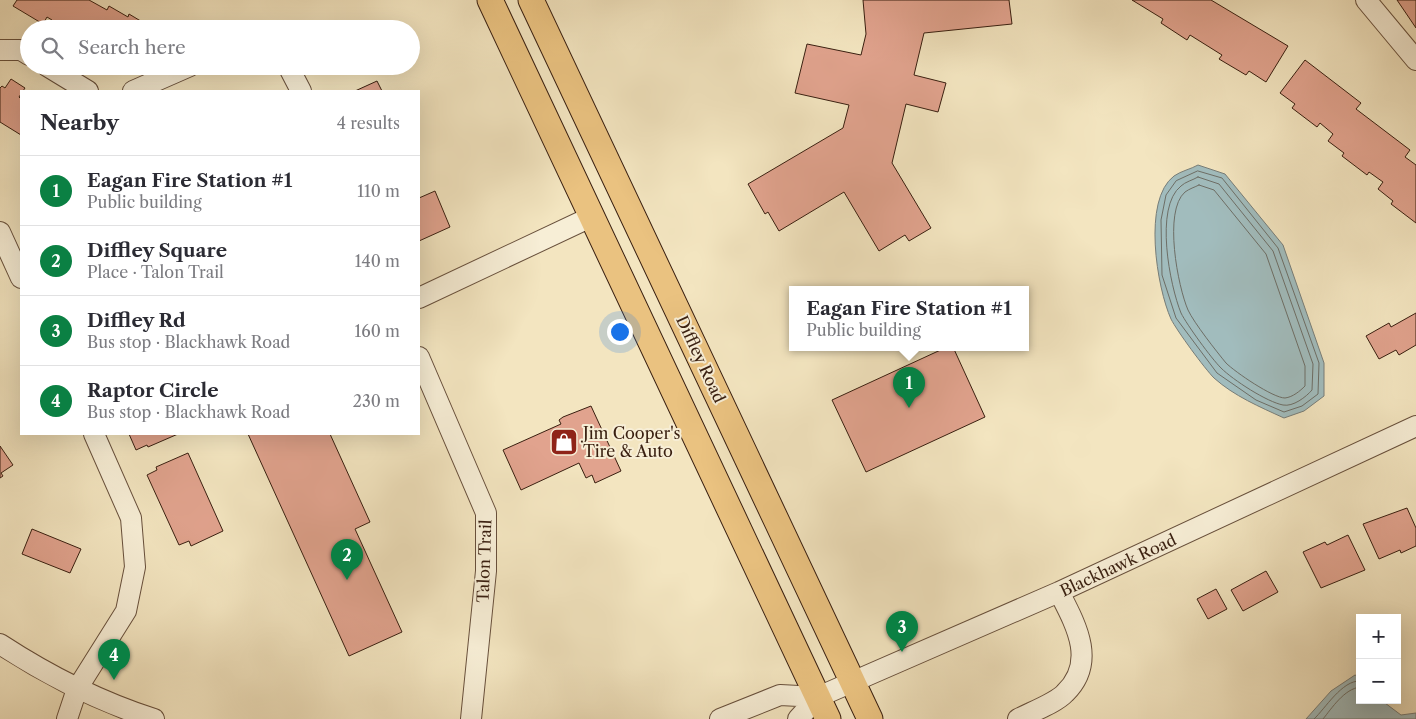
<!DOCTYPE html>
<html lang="en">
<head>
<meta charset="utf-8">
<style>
  :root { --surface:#fff; --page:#f2f2f3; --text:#2b2b33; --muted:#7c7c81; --line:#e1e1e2; --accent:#0b8043 }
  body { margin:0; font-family:"Libre Caslon Text",serif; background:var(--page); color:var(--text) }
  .controls { position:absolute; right:15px; bottom:15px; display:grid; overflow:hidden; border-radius:0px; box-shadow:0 5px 20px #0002 }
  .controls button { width:45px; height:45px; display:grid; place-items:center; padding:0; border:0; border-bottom:1px solid var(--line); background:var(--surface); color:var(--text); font:25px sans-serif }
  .you { position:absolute; left:619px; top:331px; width:18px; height:18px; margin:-12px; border:4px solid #fff; border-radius:50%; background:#1a73e8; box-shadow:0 0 0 8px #1a73e833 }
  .badge { display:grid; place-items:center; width:32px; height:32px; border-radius:50%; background:var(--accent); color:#fff; font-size:16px; font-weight:700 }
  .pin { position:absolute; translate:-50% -41px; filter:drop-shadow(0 1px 2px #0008) }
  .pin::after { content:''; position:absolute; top:26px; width:18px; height:15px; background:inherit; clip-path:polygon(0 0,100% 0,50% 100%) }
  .popup { position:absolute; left:789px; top:286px; width:240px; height:65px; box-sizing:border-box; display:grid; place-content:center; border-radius:0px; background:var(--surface); filter:drop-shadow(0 1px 4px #0005); font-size:16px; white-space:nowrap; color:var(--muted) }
  .popup b { font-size:19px; color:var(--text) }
  .popup::after { content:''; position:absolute; left:50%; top:100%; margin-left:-10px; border:10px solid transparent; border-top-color:var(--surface) }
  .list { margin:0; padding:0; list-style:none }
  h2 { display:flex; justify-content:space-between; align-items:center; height:65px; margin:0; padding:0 20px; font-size:21px }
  h2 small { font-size:16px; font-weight:400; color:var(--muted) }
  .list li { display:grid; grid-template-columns:32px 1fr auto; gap:15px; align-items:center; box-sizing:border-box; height:70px; padding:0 20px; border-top:1px solid var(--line) }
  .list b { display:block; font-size:19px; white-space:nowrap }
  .list p { margin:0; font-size:16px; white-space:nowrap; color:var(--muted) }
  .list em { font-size:16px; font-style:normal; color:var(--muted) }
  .icon { flex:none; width:28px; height:28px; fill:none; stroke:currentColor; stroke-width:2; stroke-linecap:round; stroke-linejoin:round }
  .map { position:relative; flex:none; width:1416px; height:719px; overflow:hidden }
  .search { position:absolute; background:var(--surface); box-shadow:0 5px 20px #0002; left:20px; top:20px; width:400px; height:55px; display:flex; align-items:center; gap:12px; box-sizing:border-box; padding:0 18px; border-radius:28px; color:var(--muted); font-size:19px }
  .panel { position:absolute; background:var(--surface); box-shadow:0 5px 20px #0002; left:20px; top:90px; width:400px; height:345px; border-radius:0px }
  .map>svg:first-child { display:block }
</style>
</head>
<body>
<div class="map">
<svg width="1416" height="719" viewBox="0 0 1416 719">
  <rect width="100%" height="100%" fill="#f3e5c0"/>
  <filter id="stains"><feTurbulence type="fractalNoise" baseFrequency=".004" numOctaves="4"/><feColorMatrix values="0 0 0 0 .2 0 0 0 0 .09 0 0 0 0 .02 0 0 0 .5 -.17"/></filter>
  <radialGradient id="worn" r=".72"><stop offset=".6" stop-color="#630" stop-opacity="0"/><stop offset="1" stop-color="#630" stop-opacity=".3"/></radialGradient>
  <!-- water -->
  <path fill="#a1bcbd" stroke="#777d78" d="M1198 165 1225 174 1283 245 1324 363V396L1304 411 1284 418C1260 407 1234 396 1214 378 1205 369 1177 331 1171 319 1157 288 1142 200 1174 176 1181 171 1191 169 1198 165Z
    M1355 675 1360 677V700H1381L1401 715 1416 713V719H1306L1331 691Z"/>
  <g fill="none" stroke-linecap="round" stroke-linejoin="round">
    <!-- shore -->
    <path stroke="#6d6e66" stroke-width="1" d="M1198 171 1222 178 1278 248 1319 363 1318 394 1302 406 1284 412 1256 400 1217 373 1176 318 1162 275 1161 220 1166 195 1176 181Z
      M1198 177 1219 184 1273 251 1313 364 1312 390C1306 397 1293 407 1283 405 1267 402 1233 380 1221 368 1211 358 1187 325 1181 313 1170 286 1154 207 1181 186 1185 182 1193 180 1198 177Z
      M1199 185 1214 190 1266 254 1305 366V386C1300 391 1293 397 1285 398 1273 398 1235 372 1226 363 1217 352 1194 323 1188 310 1178 287 1163 211 1185 192 1189 189 1195 187 1199 185Z
      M1314 719C1325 709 1342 680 1360 681
      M1323 719C1332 708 1344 689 1360 687"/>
  </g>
  <!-- building -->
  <path fill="#e1a38e" stroke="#391f10" d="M17 0H89L107 10 109 6 128 17 129 14 149 26 147 29H50L48 27 52 20 47 17 43 24 13 6Z
    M863 0H1009L1012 24 924 33 914 75 946 83 938 112 906 104 892 163 931 228 909 241 905 235 879 251 844 192 779 231 768 212 765 214 748 184 843 128 849 105 795 93 807 44 861 55 866 34Z
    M1132 0H1211L1288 46 1266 82 1249 71 1246 75 1219 59 1222 55 1190 35 1187 40 1161 23 1163 19Z
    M1397 0H1416V28Z
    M1305 60 1361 103 1356 109 1410 150 1405 157 1416 165V223L1391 204 1393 201 1378 189 1383 182 1369 172 1367 175 1342 156 1344 153 1328 141 1333 134 1320 123 1317 127 1292 108 1295 104 1280 93Z
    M11 79 25 88 19 97 21 99V135L0 122V88L2 86 5 88Z
    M377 81 382 91H355Z
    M435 191 450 227 419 241V198Z
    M1416 313V345L1399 355 1396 350 1379 359 1366 336 1389 323 1391 327Z
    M947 347H953L985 417 866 472 832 400Z
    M591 406 621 471 595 483 592 475 586 478 579 463 521 490 503 450 561 424 559 420 563 417Z
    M129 434H178L148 447 147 445 136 450Z
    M248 434H330L370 522 355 529 402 632 349 656Z
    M0 446 13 465 1 473 3 476 0 478Z
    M188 453 223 531 191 546 189 541 179 545 147 475 157 470 156 467Z
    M1407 508 1416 528V546L1401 553 1400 550 1379 559 1363 524Z
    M32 529 81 549 70 573 22 554Z
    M1348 535 1365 570 1321 588 1303 552 1325 542 1327 545Z
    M1266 571 1278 592 1243 611 1231 590Z
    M1216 589 1227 609 1208 619 1197 599Z"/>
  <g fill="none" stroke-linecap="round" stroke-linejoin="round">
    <!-- minor casing -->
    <g stroke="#68503c" stroke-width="22">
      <path id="minor" d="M1366 0 1416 60
        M0 50H21L29 55
        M47 66 88 91
        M288 66 301 91
        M133 91 190 66
        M0 232 21 278
        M419 298 593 216
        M419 357 486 513V571L471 719
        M0 644C49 676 98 701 154 719
        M67 719 77 689 126 611 135 567 131 518 94 434
        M720 719 780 695 818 697
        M798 719 818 697 1059 592 1416 426
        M1018 719C1031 712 1056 703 1065 693 1097 662 1076 625 1059 592"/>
    </g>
    <!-- major casing -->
    <g stroke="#391f10" stroke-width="27">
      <path id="major" d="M490 0 828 719
        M531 0 870 719"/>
    </g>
    <!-- minor -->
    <use href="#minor" stroke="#f7eed6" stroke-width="20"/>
    <!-- major -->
    <use href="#major" stroke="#eac280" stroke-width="25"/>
  </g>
  <!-- icons -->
  <defs>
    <g id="shop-square" transform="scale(1.4375)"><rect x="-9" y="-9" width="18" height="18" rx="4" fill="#8f2418" stroke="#f7eed6"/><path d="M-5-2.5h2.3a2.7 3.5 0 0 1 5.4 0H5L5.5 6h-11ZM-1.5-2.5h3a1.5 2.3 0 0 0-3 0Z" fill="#fff"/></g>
  </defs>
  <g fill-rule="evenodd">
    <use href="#shop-square" x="564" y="442"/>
  </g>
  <g text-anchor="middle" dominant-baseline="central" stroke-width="4" stroke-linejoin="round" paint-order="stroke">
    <!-- street labels -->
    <g font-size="16" fill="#391f10" stroke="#f7eed6">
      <text transform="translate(701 359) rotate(65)">Diffley Road</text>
      <text transform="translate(484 561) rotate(-88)">Talon Trail</text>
      <text transform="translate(1118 565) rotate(-25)">Blackhawk Road</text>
    </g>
    <!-- poi labels -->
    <g font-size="16" fill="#391f10" stroke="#f7eed6" text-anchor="start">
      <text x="583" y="433">Jim Cooper's<tspan x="583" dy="18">Tire &amp; Auto</tspan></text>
    </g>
  </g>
  <rect width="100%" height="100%" filter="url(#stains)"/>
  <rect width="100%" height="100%" fill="url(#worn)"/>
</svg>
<div class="controls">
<button>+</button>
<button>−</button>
</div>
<div class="you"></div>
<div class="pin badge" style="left:909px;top:408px">1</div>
<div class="popup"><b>Eagan Fire Station #1</b>Public building</div>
<div class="pin badge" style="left:347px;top:580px">2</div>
<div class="pin badge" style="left:902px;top:652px">3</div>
<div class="pin badge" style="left:114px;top:680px">4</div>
<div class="search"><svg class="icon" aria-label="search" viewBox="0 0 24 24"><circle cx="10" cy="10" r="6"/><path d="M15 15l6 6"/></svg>Search here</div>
<section class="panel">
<h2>Nearby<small>4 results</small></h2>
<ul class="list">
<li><span class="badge">1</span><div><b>Eagan Fire Station #1</b><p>Public building</p></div><em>110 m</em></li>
<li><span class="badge">2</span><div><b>Diffley Square</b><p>Place · Talon Trail</p></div><em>140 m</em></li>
<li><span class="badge">3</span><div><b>Diffley Rd</b><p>Bus stop · Blackhawk Road</p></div><em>160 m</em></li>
<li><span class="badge">4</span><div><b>Raptor Circle</b><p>Bus stop · Blackhawk Road</p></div><em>230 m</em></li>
</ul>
</section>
</div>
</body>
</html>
